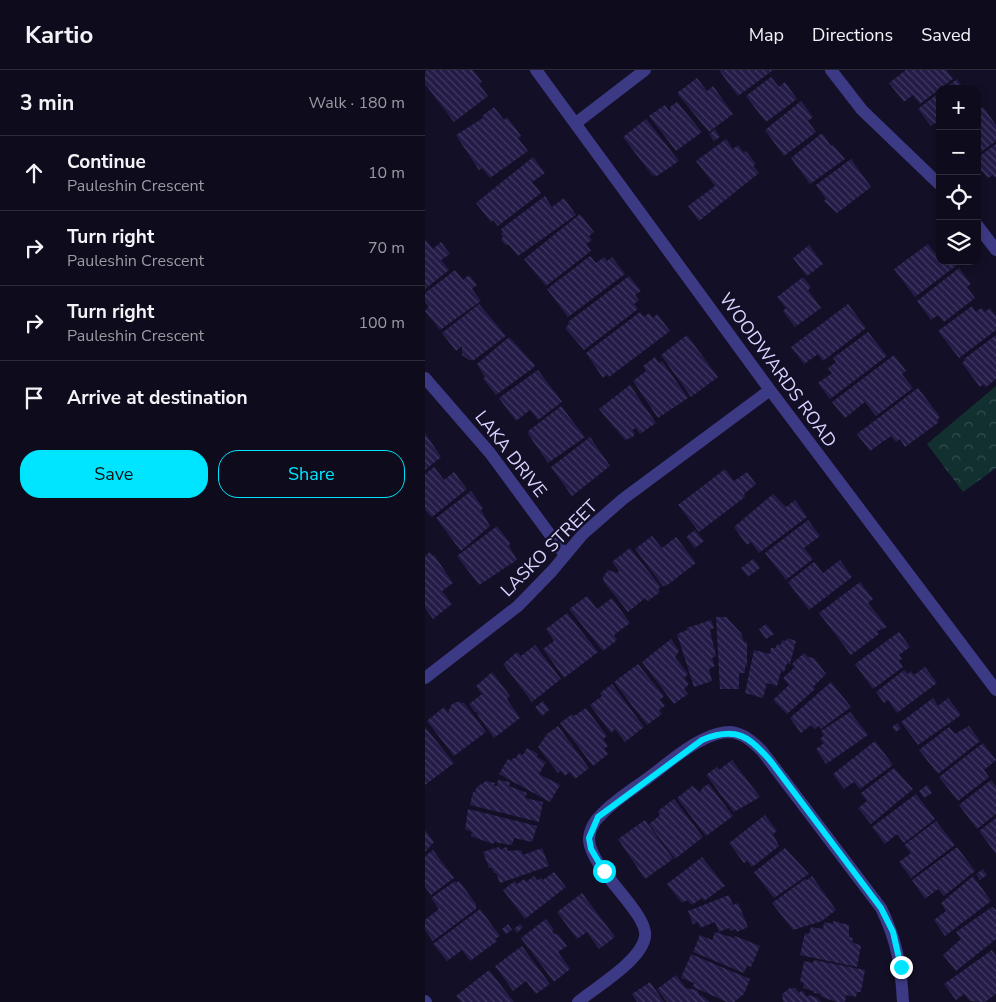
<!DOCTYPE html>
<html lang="en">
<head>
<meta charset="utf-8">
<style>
  :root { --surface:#0e0b1c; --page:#1c1929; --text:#f1f3f6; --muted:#9b9ba3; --line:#2e2b3b; --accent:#00e5ff }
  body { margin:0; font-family:"Nunito Sans",sans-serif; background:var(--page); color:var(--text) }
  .controls { position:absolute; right:15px; top:15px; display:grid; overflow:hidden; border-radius:10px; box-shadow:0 2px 8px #0003 }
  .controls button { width:45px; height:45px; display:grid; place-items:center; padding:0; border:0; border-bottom:1px solid var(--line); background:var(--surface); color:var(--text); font:25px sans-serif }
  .stop { position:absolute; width:15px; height:15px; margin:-11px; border:4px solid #00e5ff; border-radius:50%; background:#fff }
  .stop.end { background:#00e5ff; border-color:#fff; box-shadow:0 1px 5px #0008 }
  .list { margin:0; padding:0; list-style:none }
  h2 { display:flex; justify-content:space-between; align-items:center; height:65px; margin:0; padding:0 20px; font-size:21px }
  h2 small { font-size:16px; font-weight:400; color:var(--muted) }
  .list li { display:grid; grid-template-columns:32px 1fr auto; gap:15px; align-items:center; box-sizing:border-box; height:75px; padding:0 20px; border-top:1px solid var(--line) }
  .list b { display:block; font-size:19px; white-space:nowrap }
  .list p { margin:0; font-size:16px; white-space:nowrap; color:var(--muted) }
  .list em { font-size:16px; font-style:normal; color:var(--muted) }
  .actions { display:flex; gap:10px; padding:15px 20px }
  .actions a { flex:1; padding:11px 0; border:1px solid var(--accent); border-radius:20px; text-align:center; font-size:18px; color:var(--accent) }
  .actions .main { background:var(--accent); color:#111 }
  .icon { flex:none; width:28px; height:28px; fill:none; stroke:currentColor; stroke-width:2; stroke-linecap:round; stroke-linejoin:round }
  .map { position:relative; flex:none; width:571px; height:932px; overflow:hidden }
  header { display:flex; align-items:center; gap:30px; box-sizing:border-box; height:70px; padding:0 25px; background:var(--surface); border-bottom:1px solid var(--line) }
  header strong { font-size:24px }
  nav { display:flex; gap:28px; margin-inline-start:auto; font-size:18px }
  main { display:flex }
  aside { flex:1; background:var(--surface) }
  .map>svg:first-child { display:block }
</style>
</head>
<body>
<header>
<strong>Kartio</strong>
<nav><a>Map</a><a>Directions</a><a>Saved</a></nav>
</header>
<main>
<aside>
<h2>3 min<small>Walk · 180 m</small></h2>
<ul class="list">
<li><svg class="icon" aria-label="ahead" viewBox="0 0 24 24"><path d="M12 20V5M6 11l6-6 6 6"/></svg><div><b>Continue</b><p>Pauleshin Crescent</p></div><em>10 m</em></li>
<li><svg class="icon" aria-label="right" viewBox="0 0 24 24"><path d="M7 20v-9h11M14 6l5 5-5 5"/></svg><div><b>Turn right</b><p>Pauleshin Crescent</p></div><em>70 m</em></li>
<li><svg class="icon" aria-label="right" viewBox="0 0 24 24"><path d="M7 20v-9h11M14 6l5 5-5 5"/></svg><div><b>Turn right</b><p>Pauleshin Crescent</p></div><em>100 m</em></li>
<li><svg class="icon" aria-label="arrive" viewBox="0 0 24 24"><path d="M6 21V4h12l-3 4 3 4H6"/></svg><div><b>Arrive at destination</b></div></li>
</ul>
<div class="actions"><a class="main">Save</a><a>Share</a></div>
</aside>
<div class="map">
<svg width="571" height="932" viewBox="0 0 571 932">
  <defs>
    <pattern id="park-crowns" width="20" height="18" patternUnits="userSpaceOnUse" patternTransform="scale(1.25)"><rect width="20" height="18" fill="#12302f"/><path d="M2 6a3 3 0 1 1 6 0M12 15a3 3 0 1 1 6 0" fill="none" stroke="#344d4e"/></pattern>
    <pattern id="building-back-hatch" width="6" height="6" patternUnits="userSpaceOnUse" patternTransform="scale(1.25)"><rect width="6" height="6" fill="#241b47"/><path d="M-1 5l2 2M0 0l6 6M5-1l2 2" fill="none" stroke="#433b63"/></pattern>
  </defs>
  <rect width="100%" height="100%" fill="#130f26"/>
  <!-- park -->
  <path fill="url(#park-crowns)" d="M571 316V398L538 422 502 374Z"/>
  <!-- building -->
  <path fill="url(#building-back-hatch)" d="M2 0H48L57 12 54 14 63 26 29 52 0 14V2Z
    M294 0H348L313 26Z
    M481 0H521L528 9 495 34 488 25 479 32 464 13Z
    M346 7 354 17 360 12 372 29 341 52 321 26Z
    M272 8 282 21 288 16 308 44 284 62 252 23Z
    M532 9 539 19H519Z
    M515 22V56L512 52 506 56 493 39Z
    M376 31 388 47 383 51 391 62 359 86 340 60Z
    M252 32 277 62 251 81 224 46 240 35 245 42V37Z
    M69 37 79 50 82 47 96 66 93 68 103 81 65 108 57 98 54 100 31 65 58 48 57 46Z
    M558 37 571 55V71L552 85V41Z
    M221 49 254 91 232 106 227 105 198 67Z
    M290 59 295 67 289 71 284 64Z
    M397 63 406 76 408 75 420 89 385 114 366 88Z
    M301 69 308 79 313 75 319 83 321 81 331 94 328 96 334 103 274 151 263 136 290 116 271 91Z
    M571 74V108L568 105 563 108 552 96V88Z
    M108 87 120 103 107 112 116 123 73 156 68 150 66 152 51 133Z
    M426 89 446 117 412 143 399 131 401 129 391 115Z
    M120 126 127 137 139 128 151 145 93 186 84 175H81L76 170 78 167 76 164 78 162 76 159Z
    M155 144 169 162 164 166 167 170 161 174 166 181 121 216 99 189Z
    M0 169 8 179 16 172 25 184 16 190 24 200 0 219Z
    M503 174 510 183 515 180V191H530L532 195 490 227 469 199Z
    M384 175 398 194 382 206 368 188Z
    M165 186 171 193 179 187 182 191 187 187 200 204 143 247 122 219Z
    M534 198 546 214 542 217 550 228 519 252 513 245 506 250 492 231Z
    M30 200 38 210 44 205 52 215 47 219 56 231 15 260 0 241 4 236 0 232V223Z
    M204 206 216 221 210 225 214 230 209 234 213 239 159 280 140 258 144 254 143 252Z
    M378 207 386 217 383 220 396 238 370 257 358 241 361 238 352 227Z
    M54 234 81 266 49 290H44L37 285V276L31 281 17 263Z
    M423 234 441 258 398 291 393 284 379 294 366 277Z
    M547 236 551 242 556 238 560 242 565 238 571 246V260L534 288 513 261Z
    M215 242 219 247 224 243 228 248 232 244 245 261 184 307 182 304 178 308 161 283Z
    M443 262 462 286 405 329 393 313 407 303 403 298 411 292 408 288Z
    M262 265 293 307 266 327 236 285Z
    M571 265V309L561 317 559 314 555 317 537 293 540 290 539 289Z
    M84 267 110 295 108 298 71 325 58 309 60 307 52 294Z
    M469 285 481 301 477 304 488 318 451 346 440 332 420 348 407 332Z
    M230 287 234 293 237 291 263 328 233 348 208 311 221 301 218 296Z
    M113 300 137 332 113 350 105 340 91 351 74 328Z
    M205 315 231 353 215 364 211 358 207 360 210 363 208 367 200 370 174 339Z
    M493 318 515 347 512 350 514 352 480 377 475 369 471 372 466 366 445 381 432 364Z
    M136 336 160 367 123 393 102 362Z
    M0 363 16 387 0 400Z
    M165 367 185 396 147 426 126 397Z
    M9 397 19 410 29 402 42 419 7 447 0 440V404Z
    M300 399 309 411 322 402 331 414 319 424 320 427 274 462 253 435Z
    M46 421 58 438 56 440 65 456 36 481 11 448Z
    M348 424 361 437 370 430 382 447 334 483 326 472 322 475 309 457Z
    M383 450 395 466 379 478 388 489 361 510 340 483Z
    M72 456 85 473 84 476 92 490 54 515 32 486Z
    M270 460 279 471 270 478 261 467Z
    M227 466 237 478 251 467 271 493 241 516H238L210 479Z
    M205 478 236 517 233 519 235 522 223 531 220 528 203 542 179 512 178 507 183 500 192 503 194 501 187 492Z
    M5 482 7 486 9 485 28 513 17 521 27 534 8 549 0 538V486Z
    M328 489 335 498 323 507 316 498Z
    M415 490 427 507 384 540 363 512 389 492 398 503Z
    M435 512 448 529 443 533 462 557 452 561 454 564 426 585 394 543Z
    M162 526 172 539 187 528 205 553 189 565 192 570 178 581 144 539Z
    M142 543 173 582 139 608 118 579 129 571 121 559Z
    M291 547H301L316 563 319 572H322V596H320V603H314V619H295Z
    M286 550 289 558 285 560 291 586 287 588 290 596 284 599 287 611 269 617 252 564 262 560V558Z
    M341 554 349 564 341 569 334 559Z
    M474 562 485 577 474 585 477 589 474 591 478 597 448 619 430 594Z
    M362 568 371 571 365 594 362 593 359 602 356 601 352 616 342 613 338 628 320 623 329 580 345 584 346 578H351L352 574 356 575 357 570 361 571Z
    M246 569 254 581 250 587 263 604 259 608 264 614 259 619 263 624 249 634 217 592Z
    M110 575 136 609 107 632 78 594 92 582 96 586Z
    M379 583 383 587 389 588 401 604 388 617 390 619 362 644 348 630 364 615 358 608 370 597 367 594Z
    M213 594 239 626 235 630 240 636 234 640 237 644 222 655 189 612Z
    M500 597 512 613 472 643 463 630 459 633 451 622 479 600 483 604 486 601 489 605Z
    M67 602 85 626 82 629 95 648 69 668 52 644 54 643 50 642 44 634 57 624 51 616Z
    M406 612 426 637 396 659 394 656 390 659 386 655 376 663 365 648Z
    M187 614 219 657 200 672 190 659 186 663 165 635 177 626 175 623Z
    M508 628 513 636 523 628 536 645 493 675 476 652Z
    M118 631 124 640 117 646 110 637Z
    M31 632 39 633 61 662 29 686 2 651 19 637 23 643 26 635Z
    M161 638 182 666 178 669 183 676 179 679 183 684 168 696 135 653 147 644 149 646Z
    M425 642 443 665 401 694 391 679 399 673 395 669 399 665 396 661Z
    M472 653 476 658 471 662 467 657Z
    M133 656 164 698 150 709 145 702 140 706 136 701 133 703 113 677 122 664Z
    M544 656 555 671 513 704 494 680 524 657 530 664Z
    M0 657 29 693 0 715Z
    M450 671 468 695 435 719 429 712 419 719 408 704Z
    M558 673 571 690 559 700 564 707 533 731 514 707Z
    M102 678 113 684 112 687 121 692 114 704 135 715 125 732 74 704 83 689 86 691 88 688 90 689 94 683 98 685Z
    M307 690 335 727 309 742 281 705 292 697 294 700Z
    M469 698 488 719 446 754 433 738 442 731 436 723Z
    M73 710 85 712 84 716 102 723 100 728 118 732 114 752 45 735 48 722H50L52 717 61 711 70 713 69 716H72Z
    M566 710 571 716V744L552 759 534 735Z
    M284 714 308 746 281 766 252 728 267 716 275 722 278 717Z
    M502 715 507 723 499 728 494 721Z
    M491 724 510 749 479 773 472 764 460 774 447 757Z
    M249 729 278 767 250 789 224 754 235 745 233 741Z
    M43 739 112 756 107 772 89 768 87 775 69 772 68 774 46 766 47 762 40 759Z
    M340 745 352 761 348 764 354 776 327 797 322 791 319 793 304 773Z
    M571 748V784L554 761Z
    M220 750 248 789 220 809 193 769Z
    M511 751 530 775 486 808 474 792 486 783 479 775Z
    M0 760 9 772 0 782Z
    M74 777 75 780 81 777 83 781 96 780 98 785 117 778 124 796 75 813 71 803H69L67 798H64L58 782Z
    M532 777 550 801 519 826 513 819 500 829 487 810Z
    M360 778 384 804 349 828 329 802Z
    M8 780 29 808 6 825 0 817V786Z
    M277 787 300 816 279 831 277 828 267 835 262 830 257 833 242 814Z
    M558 799 562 805 555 810 551 804Z
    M129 802 141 817 100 849 78 820 90 811 92 814 99 809 101 812 109 806 112 810 116 808 118 810Z
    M387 806 411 840 397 851 368 860 347 833 380 809 382 810Z
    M548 806 566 831 520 866 509 850 521 841 516 833Z
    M30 811 31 813 34 811 51 834V839L8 871 0 860V850L14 839 6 828Z
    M157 823 190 867 174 879 162 862 152 869 132 842Z
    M304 825 308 835 313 833 323 857 312 862 311 859 306 861 304 858 294 862 290 852 275 858 273 852 268 854 263 841Z
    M567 837 571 840V869L531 901 518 885 536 869 531 862Z
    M55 839 75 866 70 869 72 871 45 891 37 880 22 891 8 874Z
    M121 849 129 860 127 861 129 864H133L142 876 133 882 145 899 129 912 96 868Z
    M408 851 424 855V867L428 868 427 872 436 876 432 897 375 885 380 863 384 864 386 857 398 859 399 852 408 854Z
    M83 854 87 860 81 864 77 859Z
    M95 854 98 857 92 863 89 859Z
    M290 862 309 868 310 866 335 876 326 897 322 896 319 903 268 882 275 865 287 870Z
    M97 876 125 914 111 924 101 911 88 921 70 896Z
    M567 880 571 886V924L560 932 545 931 539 924 531 930 519 914Z
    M266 884 325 909 319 924 309 932H302L268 917 269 913 256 908Z
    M389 890 440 900 436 922H432L431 927 421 925 420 932H411L395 926 396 924 389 923V921L378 918 379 913 375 912 379 891 388 893Z
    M64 900 89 932H36L31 926Z
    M251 905 261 918 272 920 275 926 276 925 285 932H242L232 919Z
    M225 912 239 932H212L207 924Z
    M365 918H370L374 923 377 920 382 927 384 925 393 928 396 932H358L357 924Z"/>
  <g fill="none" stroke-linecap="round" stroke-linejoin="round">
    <!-- minor -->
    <path stroke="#3d3a85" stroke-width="12" d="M111 0 345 320 571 620
      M406 0 437 40 515 115
      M151 53 220 0
      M552 155 571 180
      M0 308 65 383 140 485
      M0 608 93 536 127 501 158 464 198 429 345 320
      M0 931 1 932
      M153 932C171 917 216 891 220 867 224 843 166 800 164 770 164 761 169 751 175 746 188 731 207 720 223 708 241 695 259 678 279 669 287 665 296 662 305 662 318 663 328 672 337 681L456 838C472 871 476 895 478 932"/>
  </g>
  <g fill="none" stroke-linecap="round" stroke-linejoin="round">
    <!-- route -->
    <path stroke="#00e5ff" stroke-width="6" d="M179 801 166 779 164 768 173 747 277 670C311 656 325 666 347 693L456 838 468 862 476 897"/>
  </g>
  <g text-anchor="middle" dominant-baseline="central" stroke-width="5" stroke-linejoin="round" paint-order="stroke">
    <!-- street labels -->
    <g font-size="18" fill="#d9d4ff" stroke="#130f26">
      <text transform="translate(353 300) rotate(54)">WOODWARDS ROAD</text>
      <text transform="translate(86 384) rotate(52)">LAKA DRIVE</text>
      <text transform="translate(124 478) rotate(-45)">LASKO STREET</text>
    </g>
  </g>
</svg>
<div class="controls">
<button>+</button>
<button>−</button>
<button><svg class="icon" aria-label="locate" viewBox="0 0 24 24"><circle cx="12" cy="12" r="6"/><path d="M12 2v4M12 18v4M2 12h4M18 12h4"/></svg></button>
<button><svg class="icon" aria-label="layers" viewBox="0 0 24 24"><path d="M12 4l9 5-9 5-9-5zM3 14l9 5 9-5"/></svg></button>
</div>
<div class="stop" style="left:179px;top:801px"></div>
<div class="stop end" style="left:476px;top:897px"></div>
</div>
</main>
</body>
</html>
